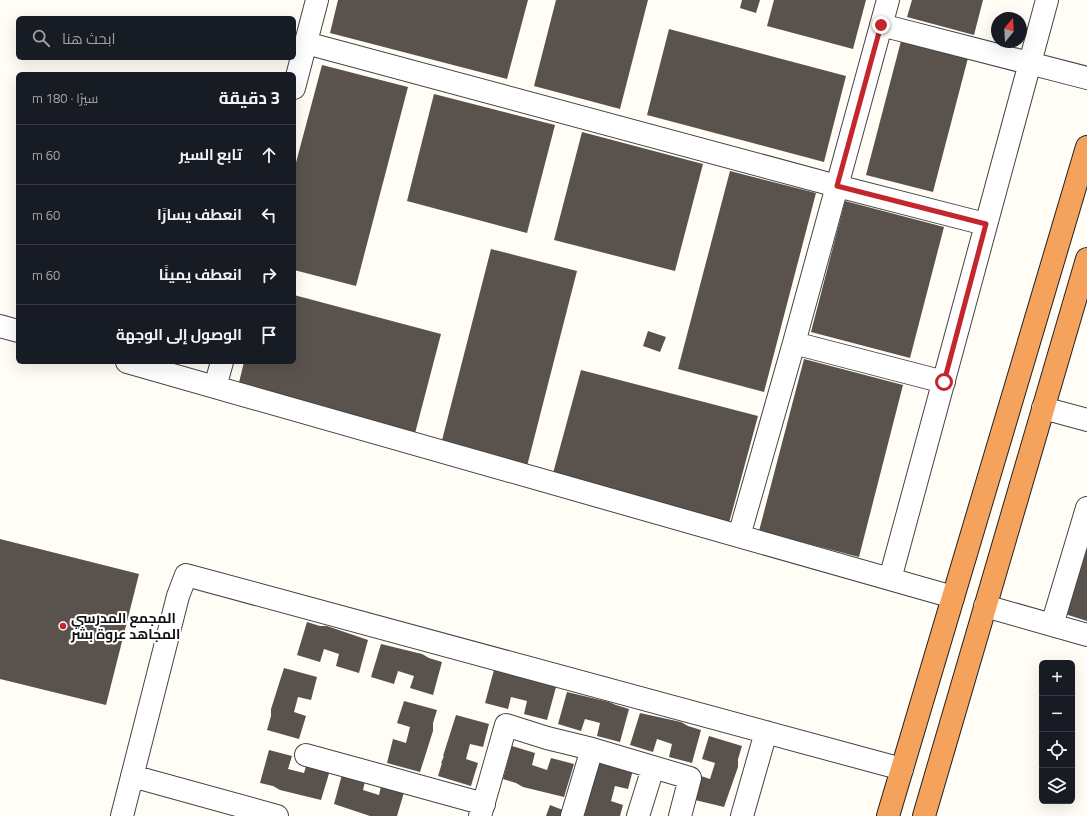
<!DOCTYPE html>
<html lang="ar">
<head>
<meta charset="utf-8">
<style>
  :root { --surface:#171b24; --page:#242831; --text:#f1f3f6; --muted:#9ea1a6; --line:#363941 }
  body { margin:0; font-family:Georgia,Cairo,serif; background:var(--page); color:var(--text); direction:rtl }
  .controls { position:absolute; right:12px; bottom:12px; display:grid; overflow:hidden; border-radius:6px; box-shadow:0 4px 16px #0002 }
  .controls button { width:36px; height:36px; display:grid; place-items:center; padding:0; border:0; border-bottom:1px solid var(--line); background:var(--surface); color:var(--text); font:20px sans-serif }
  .compass { position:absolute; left:991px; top:12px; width:36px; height:36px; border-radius:50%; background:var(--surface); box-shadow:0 4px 16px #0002; rotate:18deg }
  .stop { position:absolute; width:12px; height:12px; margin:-9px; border:3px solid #c4262e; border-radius:50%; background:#fff }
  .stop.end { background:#c4262e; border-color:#fff; box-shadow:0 1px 4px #0008 }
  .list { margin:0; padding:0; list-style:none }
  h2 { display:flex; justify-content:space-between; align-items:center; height:52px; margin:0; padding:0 16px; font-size:17px }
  h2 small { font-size:13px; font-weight:400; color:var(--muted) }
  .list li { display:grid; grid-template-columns:26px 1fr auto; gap:12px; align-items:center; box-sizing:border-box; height:60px; padding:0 16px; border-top:1px solid var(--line) }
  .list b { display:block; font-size:15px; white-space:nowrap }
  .list em { font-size:13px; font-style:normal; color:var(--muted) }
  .icon { flex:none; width:22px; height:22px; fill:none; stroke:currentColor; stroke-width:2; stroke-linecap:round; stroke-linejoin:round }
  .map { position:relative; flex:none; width:1087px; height:816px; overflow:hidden; direction:ltr }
  .search { position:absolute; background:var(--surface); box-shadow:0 4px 16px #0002; left:16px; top:16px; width:280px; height:44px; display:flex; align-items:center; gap:10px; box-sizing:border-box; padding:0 14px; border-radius:6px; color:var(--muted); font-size:15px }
  .panel { position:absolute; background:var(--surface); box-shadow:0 4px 16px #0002; left:16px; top:72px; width:280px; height:292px; border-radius:6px; direction:rtl }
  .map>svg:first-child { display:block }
</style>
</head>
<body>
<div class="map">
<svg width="1087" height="816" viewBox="0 0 1087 816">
  <rect width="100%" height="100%" fill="#fffdf5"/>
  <!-- building -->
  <path fill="#5a524d" d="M338 0H528L507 79 330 33Z
    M556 0H648L620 109 534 86Z
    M742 0H760L756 13 740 8Z
    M774 0H866L853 49 767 26Z
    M912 0H983L974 35 907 17Z
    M669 29 846 76 824 162 647 115Z
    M901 41 968 58 933 192 866 175Z
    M322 65 408 87 356 286 294 270V170Z
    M434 94 555 125 527 233 407 201Z
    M582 132 703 164 675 271 554 240Z
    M730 171 816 193 764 392 678 369Z
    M845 201 944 227 910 358 811 332Z
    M491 249 577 271 526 470 440 448Z
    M294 295 441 334 413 441 236 395 244 362H294Z
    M648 331 666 337 660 352 643 346Z
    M804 359 903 385 859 557 759 531Z
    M581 370 758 416 729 523 552 477Z
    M0 539 139 574 106 705 0 679Z
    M1087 541V621L1065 614Z
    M307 622 320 626H327L368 640 359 673 336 666 339 654 324 649 320 662 297 655Z
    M381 644 422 654 429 658 442 662 433 695 410 688 414 676 398 671 394 684 371 677Z
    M284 668 317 677 311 700 298 697 294 712 306 716 299 739 267 730 271 716V709Z
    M494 670 556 687 547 720 524 714 527 701 511 697 508 709 485 703Z
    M567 692 609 702 616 705 629 709 620 742 597 736 600 723 585 719 581 731 558 724Z
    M404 701 437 710 433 723V731L420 772 387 763 393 739 406 743 410 727 397 723Z
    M640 713 681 722 688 726 701 730 692 763 669 757 672 744 657 739 653 752 630 745Z
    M456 715 489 724 483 747 470 744 466 759 478 763 471 786 438 776 442 763H441L444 756H443Z
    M709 736 742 746 738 759V767L724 807 691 799 698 775 710 779 715 763 702 759Z
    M512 746 535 753 532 765 547 770 551 758 574 764 564 797 523 787 516 783 503 779Z
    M269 750 292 756 288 769 304 773 308 760 331 767 321 800 280 790 273 786 260 783Z
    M601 757 634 766 628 789 615 786 611 801 623 805 620 816H584Z
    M343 771 366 777 363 790 379 795 382 782 405 789 397 816H370L334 804Z
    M550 805 568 812 567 816H546Z"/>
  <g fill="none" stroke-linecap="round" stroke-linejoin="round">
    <!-- minor casing -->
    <g stroke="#444" stroke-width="24">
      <path id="minor" d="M881 25 1087 78
        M306 43 837 186 985 224
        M294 88 317 0
        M0 326 18 331
        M794 343 944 382
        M127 362 953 597
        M215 387 222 362
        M1043 408 1087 420
        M739 536 794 343 888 0
        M890 579 1047 0
        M985 606 1087 635
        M1052 625 1087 508
        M306 755 484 804
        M132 776 277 816
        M122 816 178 596 186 575 902 769
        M480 816 506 725 547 738 592 749 690 778 680 816
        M572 816 592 749
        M638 816 653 768
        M742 816 766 732"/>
    </g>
    <!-- highway casing -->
    <g stroke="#222" stroke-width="24">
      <path id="highway" d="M888 816 1087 147
        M924 816 1087 259"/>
    </g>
    <!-- minor -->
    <use href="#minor" stroke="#fff" stroke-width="22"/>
    <!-- highway -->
    <use href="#highway" stroke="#f5a25d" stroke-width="22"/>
  </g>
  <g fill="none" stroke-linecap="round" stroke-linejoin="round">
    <!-- route -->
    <path stroke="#c4262e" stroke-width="5" d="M881 25 837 186 986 224 944 382"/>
  </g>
  <!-- markers -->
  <circle fill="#c4262e" stroke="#fff" stroke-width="1.5" cx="63" cy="626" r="4"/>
  <g text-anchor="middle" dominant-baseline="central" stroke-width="4" stroke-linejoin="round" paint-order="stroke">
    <!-- poi labels -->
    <g font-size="14" font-weight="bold" fill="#111" stroke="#fff" text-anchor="start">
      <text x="71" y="618">المجمع المدرسي<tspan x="71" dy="16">المجاهد عروة بشر</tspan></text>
    </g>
  </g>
</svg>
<div class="controls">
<button>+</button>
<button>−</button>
<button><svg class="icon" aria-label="locate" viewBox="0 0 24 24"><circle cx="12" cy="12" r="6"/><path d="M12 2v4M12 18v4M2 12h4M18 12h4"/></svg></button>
<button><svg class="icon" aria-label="layers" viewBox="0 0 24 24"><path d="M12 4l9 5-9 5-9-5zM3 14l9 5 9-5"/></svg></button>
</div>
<svg class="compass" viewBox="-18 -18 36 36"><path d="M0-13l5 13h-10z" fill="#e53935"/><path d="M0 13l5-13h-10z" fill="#9ea1a6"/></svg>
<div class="stop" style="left:944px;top:382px"></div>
<div class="stop end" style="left:881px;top:25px"></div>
<div class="search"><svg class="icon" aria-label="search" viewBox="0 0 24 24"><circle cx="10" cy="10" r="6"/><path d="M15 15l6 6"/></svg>ابحث هنا</div>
<section class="panel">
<h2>3 دقيقة<small>سيرًا · 180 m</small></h2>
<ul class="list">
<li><svg class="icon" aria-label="ahead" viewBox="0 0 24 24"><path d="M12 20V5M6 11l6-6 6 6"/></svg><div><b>تابع السير</b></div><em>60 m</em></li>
<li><svg class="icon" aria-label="left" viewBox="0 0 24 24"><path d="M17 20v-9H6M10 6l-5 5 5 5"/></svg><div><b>انعطف يسارًا</b></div><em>60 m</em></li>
<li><svg class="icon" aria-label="right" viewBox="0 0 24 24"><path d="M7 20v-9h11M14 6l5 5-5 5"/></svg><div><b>انعطف يمينًا</b></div><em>60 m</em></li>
<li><svg class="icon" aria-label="arrive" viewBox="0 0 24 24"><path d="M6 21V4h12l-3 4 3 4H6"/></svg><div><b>الوصول إلى الوجهة</b></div></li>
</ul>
</section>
</div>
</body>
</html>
